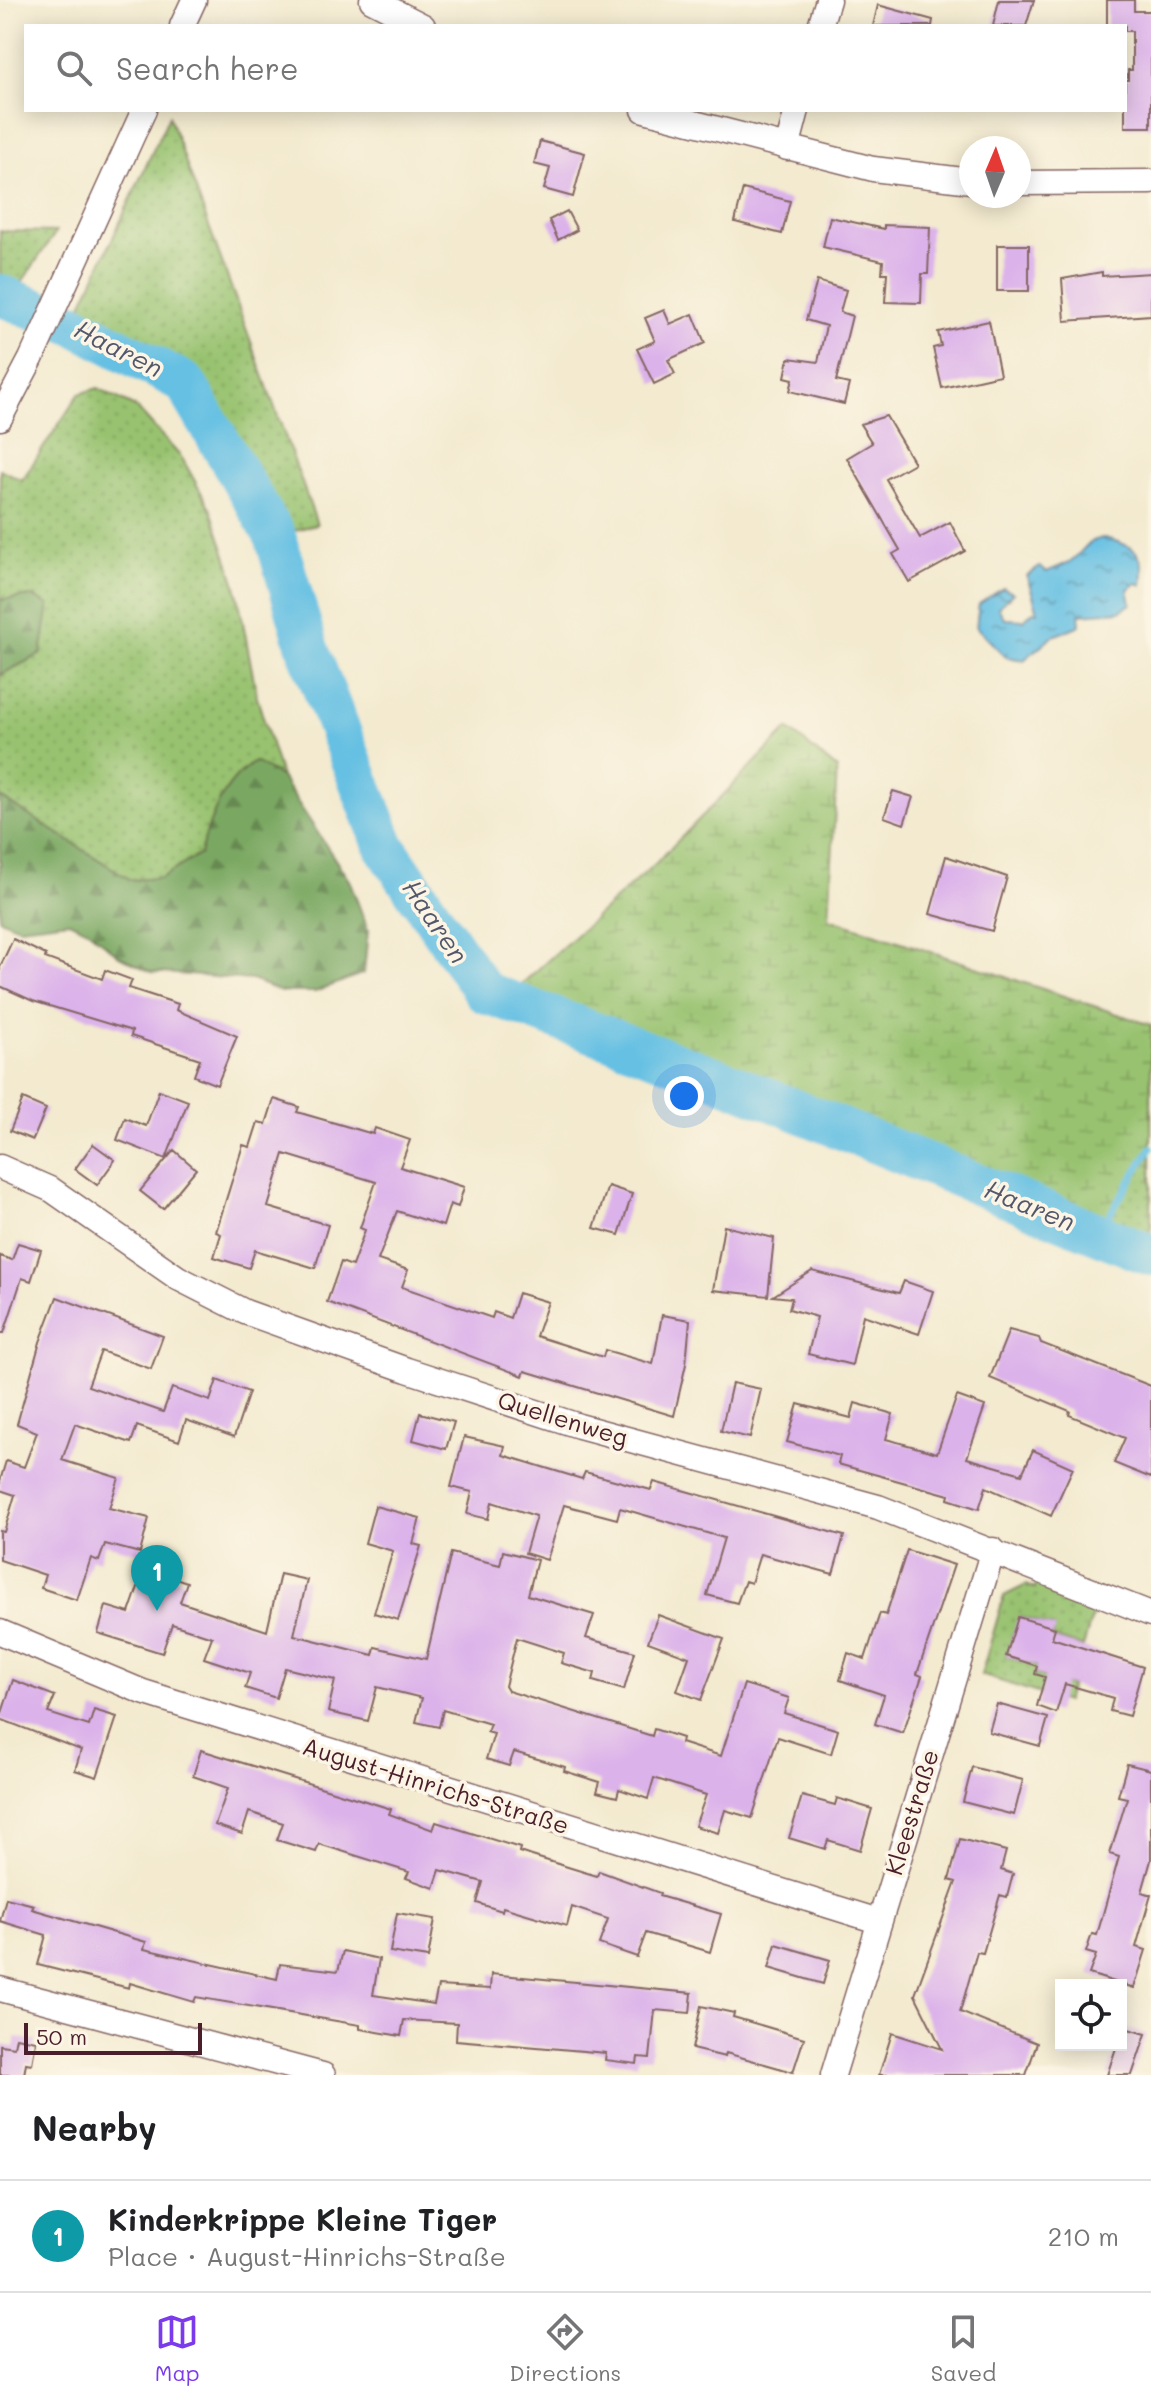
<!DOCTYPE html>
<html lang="en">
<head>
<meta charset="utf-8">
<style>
  :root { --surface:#fff; --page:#f2f2f2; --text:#202124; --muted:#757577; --line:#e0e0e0; --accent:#7c3aed }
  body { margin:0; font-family:Mali,sans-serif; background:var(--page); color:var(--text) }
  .controls { position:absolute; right:24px; bottom:24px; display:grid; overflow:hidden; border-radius:0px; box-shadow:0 4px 20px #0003 }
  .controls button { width:72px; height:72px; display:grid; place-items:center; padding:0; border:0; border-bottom:2px solid var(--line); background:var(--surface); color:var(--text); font:40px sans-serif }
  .compass { position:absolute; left:959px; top:136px; width:72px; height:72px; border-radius:50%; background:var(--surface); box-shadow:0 4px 20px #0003; rotate:2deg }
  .scale { position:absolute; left:24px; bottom:20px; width:178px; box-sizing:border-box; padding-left:8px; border:4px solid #4a1f2b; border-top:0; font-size:22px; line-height:28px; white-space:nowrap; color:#4a1f2b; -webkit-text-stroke:6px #fcf5e5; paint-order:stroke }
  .you { position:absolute; left:684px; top:1096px; width:28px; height:28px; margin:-20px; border:6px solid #fff; border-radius:50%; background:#1a73e8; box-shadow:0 0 0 12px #1a73e833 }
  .badge { display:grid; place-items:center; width:52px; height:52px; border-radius:50%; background:var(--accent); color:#fff; font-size:26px; font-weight:700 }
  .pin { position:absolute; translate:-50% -66px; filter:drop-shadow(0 2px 4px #0008) }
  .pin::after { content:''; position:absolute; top:42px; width:28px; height:24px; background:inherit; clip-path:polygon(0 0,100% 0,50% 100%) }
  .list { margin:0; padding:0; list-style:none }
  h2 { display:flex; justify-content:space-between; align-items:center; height:104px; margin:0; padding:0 32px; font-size:34px }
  h2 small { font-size:26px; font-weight:400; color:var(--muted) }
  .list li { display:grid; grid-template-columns:52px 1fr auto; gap:24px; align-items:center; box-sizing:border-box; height:112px; padding:0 32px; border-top:2px solid var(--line) }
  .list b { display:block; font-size:30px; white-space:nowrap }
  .list p { margin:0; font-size:26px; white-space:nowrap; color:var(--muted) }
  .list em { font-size:26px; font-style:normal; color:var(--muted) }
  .icon { flex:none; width:44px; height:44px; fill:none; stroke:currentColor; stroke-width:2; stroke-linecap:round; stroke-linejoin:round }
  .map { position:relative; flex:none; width:1151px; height:2075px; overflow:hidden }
  .search { position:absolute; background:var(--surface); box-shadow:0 4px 20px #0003; left:24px; right:24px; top:24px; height:88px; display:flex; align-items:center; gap:20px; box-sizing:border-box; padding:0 28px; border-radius:0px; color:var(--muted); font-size:30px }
  .sheet { height:216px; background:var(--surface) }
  nav { display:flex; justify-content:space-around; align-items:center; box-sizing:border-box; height:112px; border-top:2px solid var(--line); background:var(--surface); font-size:22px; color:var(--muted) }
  nav a { display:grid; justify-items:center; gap:4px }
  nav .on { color:var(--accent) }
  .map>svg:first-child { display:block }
</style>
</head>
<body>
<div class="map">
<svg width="1151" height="2075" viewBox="0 0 1151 2075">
  <defs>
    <pattern id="grass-dots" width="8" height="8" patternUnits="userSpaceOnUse" patternTransform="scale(2)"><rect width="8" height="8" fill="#98c26f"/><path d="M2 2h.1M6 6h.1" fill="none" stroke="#84a660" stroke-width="1.8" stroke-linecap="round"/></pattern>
    <pattern id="forest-firs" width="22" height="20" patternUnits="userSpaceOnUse" patternTransform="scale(2)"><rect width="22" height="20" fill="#7aa862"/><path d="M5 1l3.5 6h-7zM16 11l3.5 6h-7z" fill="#668851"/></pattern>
    <pattern id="wetland-marsh" width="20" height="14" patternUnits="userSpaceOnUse" patternTransform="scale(2)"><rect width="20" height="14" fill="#98c26f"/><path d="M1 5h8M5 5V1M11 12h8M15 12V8" fill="none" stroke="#84a660"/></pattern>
    <pattern id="water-ripples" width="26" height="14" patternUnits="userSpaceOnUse" patternTransform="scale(2)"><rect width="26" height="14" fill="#65c0e3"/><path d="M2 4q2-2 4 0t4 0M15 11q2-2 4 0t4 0" fill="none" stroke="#559bb8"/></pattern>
  </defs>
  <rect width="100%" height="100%" fill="#fcf5e5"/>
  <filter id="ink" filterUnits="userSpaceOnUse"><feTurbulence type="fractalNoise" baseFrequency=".0125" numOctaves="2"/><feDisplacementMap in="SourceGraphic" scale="16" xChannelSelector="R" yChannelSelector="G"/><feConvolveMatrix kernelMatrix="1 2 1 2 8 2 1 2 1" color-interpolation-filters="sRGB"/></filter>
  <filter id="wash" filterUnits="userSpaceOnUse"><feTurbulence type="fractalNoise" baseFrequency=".006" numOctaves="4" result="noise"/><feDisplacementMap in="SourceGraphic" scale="32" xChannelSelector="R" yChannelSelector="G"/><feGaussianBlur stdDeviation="1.8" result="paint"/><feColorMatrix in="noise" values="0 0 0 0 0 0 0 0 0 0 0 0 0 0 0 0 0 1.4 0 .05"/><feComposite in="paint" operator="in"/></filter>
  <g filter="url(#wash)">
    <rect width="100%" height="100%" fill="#f3eacf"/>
    <!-- grass -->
    <path fill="url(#grass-dots)" stroke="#71704d" stroke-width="2" d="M169 116 317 524 275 536 185 383 73 324Z
      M0 231 56 232 20 285 0 282Z
      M98 388 137 408 182 458 211 510 236 585 257 697 281 777 254 762C222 782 210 819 200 854L161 878 131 880 0 797V675L41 654 32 596 0 600V469L22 480 79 394Z
      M1151 1153V1235L1108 1219Z
      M1039 1578 1069 1588 1066 1598 1095 1607 1083 1647 1052 1637 1054 1628 1019 1617 1006 1656 1037 1666 1035 1674 1071 1686 1066 1702 981 1675 1004 1596 1026 1585 1035 1589Z"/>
    <!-- forest -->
    <path fill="url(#forest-firs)" stroke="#626446" stroke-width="2" d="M32 596 49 605 41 654 0 675V600Z
      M255 762 281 777 350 882 368 930 364 973 315 992H281L252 980 151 972 119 956 88 930 69 921 19 927 0 919V797L131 880 161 878 200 854C210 819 222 782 255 762Z"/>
    <!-- wetland -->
    <path fill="url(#wetland-marsh)" stroke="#71704d" stroke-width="2" d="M788 729 837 769 829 918 1151 1025V1153L1108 1219 1151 1235V1256L505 999 656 863Z"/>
    <!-- water -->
    <path fill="url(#water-ripples)" stroke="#587087" stroke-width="2" d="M1104 538C1133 545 1147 552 1142 585L1137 583 1128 589 1131 604 1120 611 1079 614 1080 625 1051 637 1024 660 1006 657 976 627 979 604 1003 588 1013 593 998 608 1005 619 1024 620 1033 611 1038 612 1027 576 1040 567 1047 572C1055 568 1065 565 1072 560 1085 550 1085 541 1104 538Z"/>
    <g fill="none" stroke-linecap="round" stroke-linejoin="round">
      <!-- stream -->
      <path stroke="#65c0e3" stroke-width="7" d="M1110 1214 1151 1148"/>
      <!-- river -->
      <path stroke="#65c0e3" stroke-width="42" d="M0 295 73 324 185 383 275 536 307 647 385 847 484 992 717 1078 1151 1255"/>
    </g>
    <g id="blocks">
      <!-- building -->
      <path fill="#dcb2ea" d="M999 0H1034L1026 26H993Z
        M1107 0H1134V11H1151V127H1125V80H1128V70H1132V31H1125V26H1107Z
        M878 5 933 20 932 26H873Z
        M540 141 585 153 573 197 544 189 550 168 534 164Z
        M743 189 790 201 782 234 735 222Z
        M567 211 577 230 558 240 549 220Z
        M830 217 884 229V225L930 227 928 274H922L921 303 885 302 887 273H882L883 261 823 247Z
        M997 245H1029V291H997Z
        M1102 272V276L1151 273V315L1065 321 1062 279Z
        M817 281 846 290 840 312 852 316 836 381 849 384 844 404 790 391 793 379 785 377 789 358 818 362 826 326 806 320Z
        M664 310 670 324 693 314 705 343 668 360 675 374 654 384 637 349 655 341 645 318Z
        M989 321 1000 375 942 388 933 348 941 346 938 332Z
        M886 416 914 463 886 479 920 538 950 522 965 551 909 582 893 554 900 550 847 458 872 443 860 424Z
        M893 791 913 797 904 824 884 817Z
        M946 856 1007 877 992 931 930 914Z
        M13 939 46 955 45 958 102 979 105 970 132 980 129 988 178 1004 176 1010 237 1036 217 1085 194 1076 200 1059 131 1036 132 1031 33 1001 0 986V967Z
        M159 1090 188 1101 166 1159 117 1140 125 1118 146 1126Z
        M23 1099 46 1109 33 1140 10 1131Z
        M274 1099 299 1107 297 1112 373 1134 375 1128 410 1140 400 1167 464 1187 458 1207 450 1204 443 1226 397 1211 378 1260 408 1270 402 1287 492 1318 494 1312 510 1318 518 1293 548 1302 536 1336 603 1357 605 1350 653 1364 662 1315 690 1320 686 1364 674 1416 525 1371 523 1376 327 1302 341 1262 352 1266 365 1230 360 1228 376 1182 284 1154 268 1207 328 1225 315 1268 255 1250 249 1268 214 1257 221 1234 216 1232 243 1145 250 1147 258 1122 266 1124Z
        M93 1144 115 1160 97 1185 75 1169Z
        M174 1150 196 1169 163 1209 140 1191Z
        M608 1186 632 1194 619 1235 594 1228Z
        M724 1226 774 1238 768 1296 713 1290Z
        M18 1243 41 1250 31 1281 22 1278 4 1333H0V1256L12 1260Z
        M812 1271 899 1293 904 1281 933 1291 919 1334 863 1315 852 1365 808 1354 817 1317 789 1309 792 1298 773 1296Z
        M57 1297 163 1336 151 1369 101 1351 88 1386 163 1412 172 1388 210 1401 217 1380 249 1392 234 1437 186 1420 179 1441 137 1426 131 1443 75 1424 62 1460 119 1478 109 1508 149 1518 140 1553 105 1544 99 1561 91 1558 77 1600 41 1588 45 1575 0 1560V1531L4 1532 15 1495 0 1490V1481L6 1461 24 1467 37 1432 17 1424 40 1342Z
        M1009 1330 1039 1338 1041 1343 1151 1386V1478L1114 1463 1125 1438 1069 1415 1070 1411 990 1378Z
        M732 1383 761 1389 750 1438 721 1431Z
        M957 1396 985 1406 967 1458 1022 1474 1033 1450 1073 1468 1051 1516 986 1487 979 1509 948 1499 949 1495 838 1464 840 1456 787 1442 798 1404 851 1418 855 1403 893 1414 886 1439 937 1453Z
        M420 1413 454 1422 446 1449 413 1440Z
        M464 1437 505 1446 503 1455 582 1479 585 1472 651 1490 654 1482 844 1536 833 1574 760 1554 751 1583 745 1581 737 1603 707 1595 724 1538 620 1508 617 1519 564 1505 547 1560 525 1553 536 1516 492 1502 488 1519 467 1514 472 1492 451 1487Z
        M375 1506 420 1518 413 1544 421 1546 398 1620 374 1613 393 1551 365 1543Z
        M907 1550 954 1565 917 1674 922 1676 903 1733 875 1724 884 1695 840 1680 848 1653 865 1659 880 1613 886 1615Z
        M503 1551 537 1560 528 1595 594 1615 586 1638 635 1652 624 1690 593 1681 595 1673 561 1663 564 1653 517 1638 505 1686 508 1691 652 1736 654 1729 682 1738 681 1743 721 1756 744 1684 789 1698 784 1713 838 1730 831 1754 778 1737 752 1818 725 1810 718 1833 695 1826 706 1795 654 1778 648 1799 619 1789 617 1797 597 1792 600 1782 564 1771 565 1767 514 1752 509 1766 486 1759 494 1734 487 1732 490 1724 443 1710 439 1727 416 1722 422 1698 377 1687 368 1721 328 1712 335 1680 285 1668 276 1698 245 1688 250 1673 204 1658 212 1637 172 1624 162 1653 98 1633 106 1606 129 1613 145 1567 187 1582 180 1602 267 1631 280 1574 307 1580 294 1635 373 1655 375 1647 426 1659 451 1553 500 1565Z
        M658 1615 724 1639 701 1700 677 1691 689 1657 648 1642Z
        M1018 1617 1055 1628 1052 1638 1143 1667 1129 1716 1110 1711 1113 1698 1065 1684 1056 1713 1037 1706 1045 1677 1035 1674 1037 1666 1006 1656Z
        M13 1680 55 1696 48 1713 89 1726 94 1710 117 1717 97 1777 75 1770 81 1750 0 1719Z
        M997 1704 1048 1718 1040 1746 989 1732Z
        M201 1750 391 1809 389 1814 433 1830 436 1822 520 1848 519 1852 597 1876 599 1871 660 1893 659 1896 721 1914 710 1952 646 1933 637 1957 599 1944 608 1919 572 1907 567 1926 503 1907 502 1911 477 1903 483 1882 440 1870 434 1888 406 1878 409 1872 319 1844 316 1852 277 1840 283 1823 249 1812 242 1834 215 1825 228 1788 193 1776Z
        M1127 1764 1151 1770V1860L1142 1892 1151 1895 1136 1947 1146 1950 1134 1988 1089 1974 1096 1955 1086 1952 1092 1934 1097 1935 1119 1857 1110 1854 1127 1798 1118 1796Z
        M972 1767 1023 1780 1014 1815 963 1802Z
        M802 1796 835 1805 837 1798 872 1809 860 1850 828 1840 825 1849 789 1838Z
        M960 1839 1006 1851 1001 1870 1013 1874 1007 1897 1000 1895 983 1953 977 1952 960 2012 1037 2043 1026 2075H879L892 2033 942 2049 915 1995 956 1882 949 1880Z
        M6 1898 34 1905 32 1909 146 1942 144 1949 277 1979 280 1964 338 1971 343 1951 379 1959 373 1995 434 2004 438 1986 490 1989 491 1974 692 1993 690 2013 655 2010 650 2058 638 2057 637 2064 605 2060 606 2053 456 2040 457 2023 404 2020 401 2036 360 2029V2025L196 1997 194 2002 130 1983 129 1988 38 1965 46 1935 0 1921Z
        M397 1913 435 1919 428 1958 390 1952Z
        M776 1944 830 1960 823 1984 769 1968Z
        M701 2006 734 2013 733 2017 804 2038 793 2072 726 2053 725 2057 692 2049Z
        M1121 2027 1146 2034 1132 2075H1107L1117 2045H1121Z
        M16 2037 36 2041 32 2064 26 2063 24 2075H0V2045L14 2047Z"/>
    </g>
  </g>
  <g filter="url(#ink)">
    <use href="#blocks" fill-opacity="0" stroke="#856664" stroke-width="2"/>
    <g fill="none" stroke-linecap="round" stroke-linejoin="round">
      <!-- minor casing -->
      <g stroke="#856664" stroke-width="27">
        <path id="minor" d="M372 0 423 26
          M182 26 194 0
          M820 26 828 0
          M644 110 873 169 971 181
          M787 148 797 110
          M1019 183 1151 182
          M0 418 31 359 144 110
          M0 1167 52 1190 178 1278 245 1312 407 1370 579 1426 878 1507 1151 1614
          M0 1632 143 1692 878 1921
          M0 1989 323 2075
          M833 2075 993 1550"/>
      </g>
      <!-- minor -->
      <use href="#minor" stroke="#fff" stroke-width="24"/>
    </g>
  </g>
  <g text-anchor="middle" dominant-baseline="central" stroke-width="7" stroke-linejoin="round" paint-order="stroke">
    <!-- street labels -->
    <g font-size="24" fill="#4a1f2b" stroke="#fcf5e5">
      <text transform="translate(563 1418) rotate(17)">Quellenweg</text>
      <text transform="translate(436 1785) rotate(17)">August-Hinrichs-Straße</text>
      <text transform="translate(911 1812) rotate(-73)">Kleestraße</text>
    </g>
    <!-- water labels -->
    <g font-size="26" font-style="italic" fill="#53576b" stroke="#fcf5e5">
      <text transform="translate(119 348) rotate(27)">Haaren</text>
      <text transform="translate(436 921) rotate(56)">Haaren</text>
      <text transform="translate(1030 1205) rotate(22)">Haaren</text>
    </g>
  </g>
</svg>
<div class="controls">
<button><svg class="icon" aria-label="locate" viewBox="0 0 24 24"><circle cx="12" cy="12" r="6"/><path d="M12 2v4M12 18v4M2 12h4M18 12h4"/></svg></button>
</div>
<svg class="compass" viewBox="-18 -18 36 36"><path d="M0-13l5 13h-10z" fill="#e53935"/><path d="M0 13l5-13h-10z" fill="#757577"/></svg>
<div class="scale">50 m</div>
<div class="you"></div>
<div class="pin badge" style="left:157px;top:1611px;background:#0f9aa8">1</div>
<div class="search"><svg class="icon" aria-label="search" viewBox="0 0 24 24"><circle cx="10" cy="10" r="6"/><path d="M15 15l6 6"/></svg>Search here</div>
</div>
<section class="sheet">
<h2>Nearby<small></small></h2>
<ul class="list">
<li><span class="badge" style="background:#0f9aa8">1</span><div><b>Kinderkrippe Kleine Tiger</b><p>Place · August-Hinrichs-Straße</p></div><em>210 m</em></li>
</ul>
</section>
<nav>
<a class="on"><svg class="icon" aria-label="map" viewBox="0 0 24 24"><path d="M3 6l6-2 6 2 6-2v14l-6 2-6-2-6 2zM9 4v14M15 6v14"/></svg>Map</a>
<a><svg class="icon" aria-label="directions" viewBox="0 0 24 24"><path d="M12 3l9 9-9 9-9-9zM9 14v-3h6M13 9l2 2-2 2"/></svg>Directions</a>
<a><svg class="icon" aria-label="saved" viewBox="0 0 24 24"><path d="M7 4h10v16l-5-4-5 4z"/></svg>Saved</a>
</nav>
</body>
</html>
